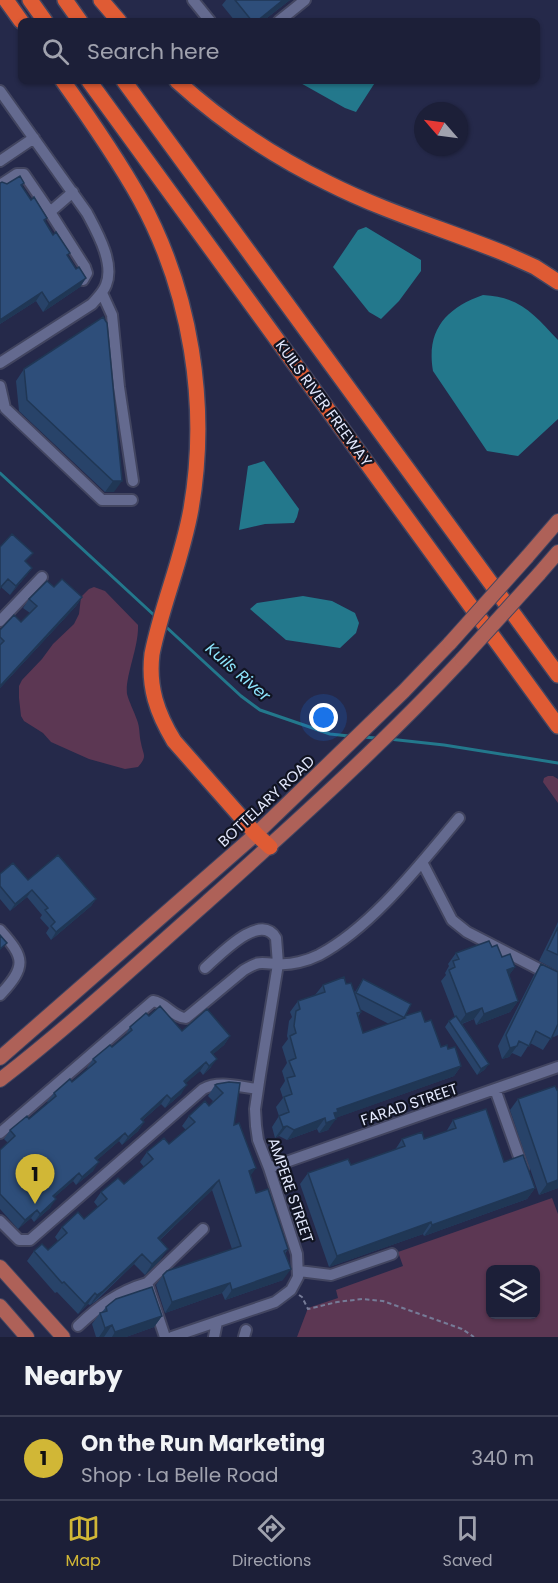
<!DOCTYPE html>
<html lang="en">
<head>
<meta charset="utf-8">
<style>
  :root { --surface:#1c1f38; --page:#292c43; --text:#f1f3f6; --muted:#a0a2ae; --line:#3a3d53; --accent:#d1b736 }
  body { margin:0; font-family:Poppins,sans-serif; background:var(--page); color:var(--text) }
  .controls { position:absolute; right:18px; bottom:18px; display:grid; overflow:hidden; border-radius:9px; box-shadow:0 2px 4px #0004 }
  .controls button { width:54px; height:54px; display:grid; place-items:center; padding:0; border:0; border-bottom:2px solid var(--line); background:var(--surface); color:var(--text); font:30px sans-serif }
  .compass { position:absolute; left:414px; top:102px; width:54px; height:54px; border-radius:50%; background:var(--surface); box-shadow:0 2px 4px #0004; rotate:298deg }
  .you { position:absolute; left:324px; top:718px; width:21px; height:21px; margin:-15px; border:4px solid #fff; border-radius:50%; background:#1a73e8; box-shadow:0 0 0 9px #1a73e833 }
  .badge { display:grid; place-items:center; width:39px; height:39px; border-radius:50%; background:var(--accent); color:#111; font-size:20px; font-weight:700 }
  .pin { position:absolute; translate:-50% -50px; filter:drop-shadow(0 2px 3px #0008) }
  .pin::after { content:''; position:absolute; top:32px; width:21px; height:18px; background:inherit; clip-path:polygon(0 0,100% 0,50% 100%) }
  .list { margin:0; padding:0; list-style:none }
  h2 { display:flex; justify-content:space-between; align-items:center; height:78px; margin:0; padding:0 24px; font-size:26px }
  h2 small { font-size:20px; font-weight:400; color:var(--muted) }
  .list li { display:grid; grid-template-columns:39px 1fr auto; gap:18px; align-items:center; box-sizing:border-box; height:84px; padding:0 24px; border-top:2px solid var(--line) }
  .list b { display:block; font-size:22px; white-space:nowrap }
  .list p { margin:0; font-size:20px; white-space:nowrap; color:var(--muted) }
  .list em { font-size:20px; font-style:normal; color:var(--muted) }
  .icon { flex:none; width:33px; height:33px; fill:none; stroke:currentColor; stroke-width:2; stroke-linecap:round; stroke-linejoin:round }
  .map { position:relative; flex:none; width:558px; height:1337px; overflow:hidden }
  .search { position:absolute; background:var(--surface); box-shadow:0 2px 4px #0004; left:18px; right:18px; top:18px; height:66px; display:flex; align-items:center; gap:15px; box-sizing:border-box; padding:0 21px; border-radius:9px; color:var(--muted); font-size:22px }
  .sheet { height:162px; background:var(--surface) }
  nav { display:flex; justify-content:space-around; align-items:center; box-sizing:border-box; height:84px; border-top:2px solid var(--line); background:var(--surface); font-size:16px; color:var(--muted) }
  nav a { display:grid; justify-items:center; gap:3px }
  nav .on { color:var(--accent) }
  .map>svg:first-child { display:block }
</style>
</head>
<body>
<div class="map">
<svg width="558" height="1337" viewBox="0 0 558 1337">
  <rect width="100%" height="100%" fill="#25294a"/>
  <!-- green -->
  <path fill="#5c3753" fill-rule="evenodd" d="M94 587 105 591 138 625C139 647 125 676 127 694 129 702 134 711 137 720 140 727 139 735 141 743 143 755 148 756 138 767L125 769 89 759 51 742 43 733 24 721 21 716 19 698V686L22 680 42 659 53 644 74 624 79 614 81 597 89 589Z
    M548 776H553L558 779V803L543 782 544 778Z
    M552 1198 558 1214V1337H297L308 1308 338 1298 336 1290 403 1266 398 1252ZM490 1270H536V1314H490Z"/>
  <!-- water -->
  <path fill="#23788c" d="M297 81H376L356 112 345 108Z
    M366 227 421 260V271L399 301 381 319 369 312 333 267 358 230Z
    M483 295C521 297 534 315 558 340V419L518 456 487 451 433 371C426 330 446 308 483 295Z
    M264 461 299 509 297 517 294 523 265 524 239 530 248 466Z
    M303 596 332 601 355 613 359 623 356 633 340 648 286 640 250 609 257 603Z"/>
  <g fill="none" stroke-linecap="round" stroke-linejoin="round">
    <!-- stream -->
    <path stroke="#23788c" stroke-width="3" d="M0 473 155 616
      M164 625 241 696 260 710 330 734 349 736
      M362 737 376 738
      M389 739 444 745 558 763"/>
    <!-- minor casing -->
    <g stroke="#424560" stroke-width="14">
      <path id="minor" d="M193 0 210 21
        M279 21 305 0
        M0 91 87 213C97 232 115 263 106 285 103 293 97 298 92 304L0 363
        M0 161 34 138
        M0 185 17 174H24L50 212 73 192
        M50 212 85 267 87 273 83 280
        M102 293 112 315 119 387 133 481
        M0 386 5 408 102 500H132
        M0 621 42 577
        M422 862 452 920 467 932 558 979
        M0 930C25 958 27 966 0 995
        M495 1089 523 1168
        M0 1133 153 1001C166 1003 174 1018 186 1018L244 970C263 959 260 964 279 964 291 965 307 961 319 955 373 926 420 864 459 818
        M269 1168 558 1067
        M0 1221 19 1240H30L203 1089C219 1080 240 1087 258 1089
        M299 1271 331 1275 392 1254
        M78 1326C99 1306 119 1291 147 1283
        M165 1337 147 1283 203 1229
        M172 1337 275 1302 291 1290 298 1277 297 1254 269 1168 258 1140 256 1126 255 1109 260 1075 278 964 276 938C260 911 219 956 205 968
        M214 1337 217 1322
        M244 1337 246 1330"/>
    </g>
    <!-- major casing -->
    <g stroke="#424560" stroke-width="16">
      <path id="major" d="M527 557 558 521
        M539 574 558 552
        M0 1058 256 834 404 691 450 643
        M0 1080C72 1024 138 963 206 903 294 824 381 746 462 659
        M0 1267 63 1337
        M0 1306 27 1337"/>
    </g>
    <!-- highway casing -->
    <g stroke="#424560" stroke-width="18">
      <path id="highway" d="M6 0 21 21
        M30 0 45 21
        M65 0 80 21
        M101 0 119 21
        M63 81C90 119 117 158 140 199 191 292 209 405 191 509 182 560 162 604 152 654 148 687 157 713 174 741L256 834 270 847
        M89 81 558 726
        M124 81 558 675
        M177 81C222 122 273 156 328 183 385 212 447 230 506 254L535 267 558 282"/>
    </g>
    <!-- path -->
    <path stroke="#767b97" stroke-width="2" stroke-dasharray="4.5 3" stroke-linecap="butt" d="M299 1295 302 1297 308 1309 337 1302 362 1299 383 1301 462 1329 474 1337"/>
    <!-- minor -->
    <use href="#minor" stroke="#646a8f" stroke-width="10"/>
    <!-- major -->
    <use href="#major" stroke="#ae6158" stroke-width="14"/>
    <!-- highway -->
    <use href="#highway" stroke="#df5b34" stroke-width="15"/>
    <!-- major-bridge casing -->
    <g stroke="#424560" stroke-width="16" stroke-linecap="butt">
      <path id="major-bridge" d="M450 643 527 557
        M462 659 539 574"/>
    </g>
    <!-- major-bridge -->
    <use href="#major-bridge" stroke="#ae6158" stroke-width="14"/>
  </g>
  <!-- wall -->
  <path fill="#284369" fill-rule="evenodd" d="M226 0H290L263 21H235L222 5Z
    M0 183H24L22 186 31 200 47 218 45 221 67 257 76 269 86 278 80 287 43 312 36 301 0 324Z
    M103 317 114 492H105L19 411 16 381 24 369Z
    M0 547 26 562 32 568 26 576 10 595 2 588Z
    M54 587 82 597 76 606 0 688V630L21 622 30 613 23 608 29 599Z
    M0 874 28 880 96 899 91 906 51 940 46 933 49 928 40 918 42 915 27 897 10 911 0 899Z
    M558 922V971L539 961Z
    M492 947 502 957 515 967 509 975 518 1001 510 1012 476 1025 474 1019 462 1024 489 1064 484 1070 477 1075 445 1027 449 1021 455 1017 441 981 446 975 445 973 449 966 448 964 456 953Z
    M541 964 558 972V1035L554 1037 552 1036 543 1050 530 1043 521 1057 512 1053 509 1057 502 1059 498 1046 534 975Z
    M363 979 405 1016 425 1022 441 1047 448 1049 461 1066 454 1076 335 1118 328 1130 319 1133 317 1129 287 1140 279 1136 275 1138 272 1127 279 1116 276 1107 283 1098 280 1089 285 1081 282 1071 287 1063 282 1047 288 1039 287 1036 289 1021 292 1017 290 1012 298 1001 315 995 323 985 346 984 355 992ZM360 1009 389 1024 363 1033 358 1017 361 1012Z
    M149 1016 182 1031 230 1036 224 1045 213 1054 211 1067 203 1075 200 1071 185 1083 181 1094 165 1108 161 1104 143 1120 144 1122 138 1131 122 1145 119 1141 97 1160 93 1171 76 1185 73 1181 54 1197 50 1208 34 1222 31 1218 18 1229 0 1209V1150L8 1143 4 1139 10 1130 29 1119 48 1103 47 1102 54 1093 72 1082 88 1068H87L93 1059 112 1047 125 1036 130 1027Z
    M229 1082 234 1125 256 1193 288 1249 285 1254 283 1280 225 1300 222 1293 165 1313 156 1285 163 1275 232 1249 212 1190 160 1240 161 1259 145 1275 134 1264 96 1301 90 1305 88 1304 78 1314 57 1292 55 1293 27 1261 34 1251 48 1250 58 1241 55 1237 62 1227 84 1219 98 1207 94 1202 101 1192 124 1184 144 1167 140 1162 147 1152 169 1144 186 1130 182 1126 189 1116 209 1106 213 1101 208 1096 215 1085Z
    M557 1090 558 1188 539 1195 510 1110 518 1099Z
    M453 1120 535 1188 527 1199 424 1236 423 1234 329 1267 300 1184 308 1173 351 1165 395 1150 402 1139H424L446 1132Z
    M106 1307 162 1316 154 1327 126 1337H96L92 1324 100 1313 102 1312Z"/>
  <!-- shaded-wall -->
  <path fill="#203755" d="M283 0H290L263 21H257Z
    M86 278 80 287 43 312 49 303Z
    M42 292 36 301 0 324V320Z
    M113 481H122L114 492H105Z
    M32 568 26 576 10 595 16 586Z
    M82 597 76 606 0 688V686Z
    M32 890 27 897 10 911 15 904Z
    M96 899 91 906 51 940 56 932Z
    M515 967 507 978V970Z
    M518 1001 510 1012 476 1025 484 1014Z
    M482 1008 474 1019 458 1025 466 1014Z
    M230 1036 224 1045 205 1061 211 1052Z
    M517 1046 509 1057 502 1059 510 1048Z
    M217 1059 211 1067 203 1075 209 1066Z
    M206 1062 200 1071 178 1090 184 1081Z
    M489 1064 484 1070 477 1075 481 1069Z
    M461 1066 454 1076 333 1119H336L328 1130 319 1133 337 1109Z
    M187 1085 181 1094 165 1108 171 1099Z
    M167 1095 161 1104 135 1127 141 1119Z
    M325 1118 317 1129 287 1140 294 1130Z
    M144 1122 138 1131 122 1145 128 1137Z
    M287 1126 279 1136 275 1138 283 1127Z
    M125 1133 119 1141 89 1167 95 1158Z
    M99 1162 93 1171 76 1185 82 1177Z
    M256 1168 249 1178V1171Z
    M79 1173 73 1181 47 1204 53 1196Z
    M219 1180 212 1190 151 1248 158 1238Z
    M558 1180V1188L539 1195 547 1184Z
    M535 1188 527 1199 424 1236 432 1225Z
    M56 1199 50 1208 34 1222 40 1214Z
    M37 1210 31 1218 18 1229 25 1220Z
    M431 1222 423 1234 329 1267 337 1256Z
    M168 1249 161 1259 145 1275 152 1264Z
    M142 1254 134 1264 90 1305 97 1295Z
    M291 1269 283 1280 225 1300 232 1290Z
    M230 1283 222 1293 165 1313 172 1302Z
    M95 1293 88 1304 78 1314 85 1304Z
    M162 1316 154 1327 126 1337H112L115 1332Z
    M112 1325 104 1337H99L105 1328Z"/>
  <!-- building -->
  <path fill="#2e4e7a" stroke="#203755" stroke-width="1.5" d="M235 0H283L257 21H252Z
    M20 176 24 183 21 185 31 200 34 197 47 218 44 220 53 235 56 232 70 253 67 255 76 269 79 267 86 278 49 303 42 292 0 320V183L2 182 7 184Z
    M103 317 107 323 122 481H113L27 400 24 369Z
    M12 534 33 553 25 561 32 568 16 586 8 579 0 588V547Z
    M62 579 82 597 0 686V645L4 641 0 637V630L14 615 21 622 37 606 29 599 47 581 54 587Z
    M58 855 96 899 56 932 51 926 55 922 45 910 48 908 32 890 15 904 0 886V874L13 863 28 880Z
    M558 927V955L547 950Z
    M0 935 7 943 0 949Z
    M489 941 492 947 497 945 502 957 510 954 515 967 507 970 518 1001 484 1014 482 1008 466 1014 449 970 455 967 453 961 459 959 456 953Z
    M541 964 558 972V1024L551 1039 536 1031 529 1046 519 1041 517 1046 510 1048 506 1035Z
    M344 977 346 984 351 983 361 1012 357 1013 363 1033 405 1018 356 993 363 979 411 1004 405 1016 421 1011 425 1022 431 1020 441 1047 447 1045 448 1049 455 1047 461 1066 337 1109 338 1112 334 1113 336 1119 326 1123 325 1118 294 1130 287 1126 283 1127 279 1116 289 1112 284 1097 292 1094 287 1078 295 1076 289 1061 296 1058 290 1036 296 1033 294 1026 296 1011 300 1009 298 1001 325 992 323 985Z
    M160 1006 182 1031 207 1009 230 1036 211 1052 217 1059 209 1066 206 1062 184 1081 187 1085 171 1099 167 1095 141 1119 144 1122 128 1137 125 1133 95 1158 99 1162 82 1177 79 1173 53 1196 56 1199 40 1214 37 1210 25 1220 0 1194V1150L15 1136 10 1130 27 1116 29 1119 56 1096 54 1093 70 1079 72 1082 96 1062 93 1059 110 1045 112 1047 132 1030 130 1027 146 1013 149 1016Z
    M456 1016 489 1064 481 1069 449 1021Z
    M229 1082 240 1083 234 1125 239 1123 256 1168 249 1171 256 1193 268 1189 288 1249 284 1251 291 1269 232 1290 230 1283 172 1302 163 1275 167 1271 241 1246 219 1180 158 1238 168 1249 152 1264 142 1254 103 1291 97 1295 95 1293 85 1304 64 1282 62 1283 34 1251 42 1244 48 1250 67 1233 62 1227 78 1212 84 1219 107 1199 101 1192 118 1178 124 1184 153 1159 147 1152 164 1138 169 1144 195 1122 189 1116 205 1101 209 1106 223 1093 215 1085 217 1084Z
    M555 1086 557 1090 558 1089V1180L547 1184 518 1099Z
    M486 1109 504 1162 523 1155 535 1188 432 1225 431 1222 337 1256 308 1173 348 1159 351 1165 405 1146 402 1139 422 1132 424 1139 456 1128 453 1120Z
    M152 1287 162 1316 115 1332 112 1325 105 1328 100 1313 107 1311 106 1307 116 1299Z"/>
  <g text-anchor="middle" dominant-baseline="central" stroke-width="4.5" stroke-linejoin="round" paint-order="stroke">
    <!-- street labels -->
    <g font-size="15" fill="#e3e8fd" stroke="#111422">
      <text transform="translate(324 403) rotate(54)">KUILS RIVER FREEWAY</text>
      <text transform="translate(266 801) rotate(-43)">BOTTELARY ROAD</text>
      <text transform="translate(409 1104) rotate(-19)">FARAD STREET</text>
      <text transform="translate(291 1190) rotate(71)">AMPERE STREET</text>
    </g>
    <!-- water labels -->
    <g font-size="16" font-style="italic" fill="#8ee6fe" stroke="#111422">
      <text transform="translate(238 672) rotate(41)">Kuils River</text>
    </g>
  </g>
</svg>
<div class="controls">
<button><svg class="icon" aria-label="layers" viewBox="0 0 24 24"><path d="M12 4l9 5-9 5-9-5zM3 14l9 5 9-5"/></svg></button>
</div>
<svg class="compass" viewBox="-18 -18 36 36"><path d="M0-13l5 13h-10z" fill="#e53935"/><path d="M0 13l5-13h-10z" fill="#a0a2ae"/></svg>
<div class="you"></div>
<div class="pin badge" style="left:35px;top:1204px">1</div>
<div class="search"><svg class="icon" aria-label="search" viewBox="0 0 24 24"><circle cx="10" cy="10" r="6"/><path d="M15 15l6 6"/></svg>Search here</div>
</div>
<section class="sheet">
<h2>Nearby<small></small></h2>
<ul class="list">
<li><span class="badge">1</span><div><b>On the Run Marketing</b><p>Shop · La Belle Road</p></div><em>340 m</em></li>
</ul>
</section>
<nav>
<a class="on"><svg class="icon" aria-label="map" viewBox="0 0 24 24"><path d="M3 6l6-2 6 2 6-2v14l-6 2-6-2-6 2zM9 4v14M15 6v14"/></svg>Map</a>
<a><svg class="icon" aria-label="directions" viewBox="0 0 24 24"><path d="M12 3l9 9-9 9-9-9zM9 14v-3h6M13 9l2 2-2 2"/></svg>Directions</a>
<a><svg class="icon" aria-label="saved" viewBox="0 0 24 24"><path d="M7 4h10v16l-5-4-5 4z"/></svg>Saved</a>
</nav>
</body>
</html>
